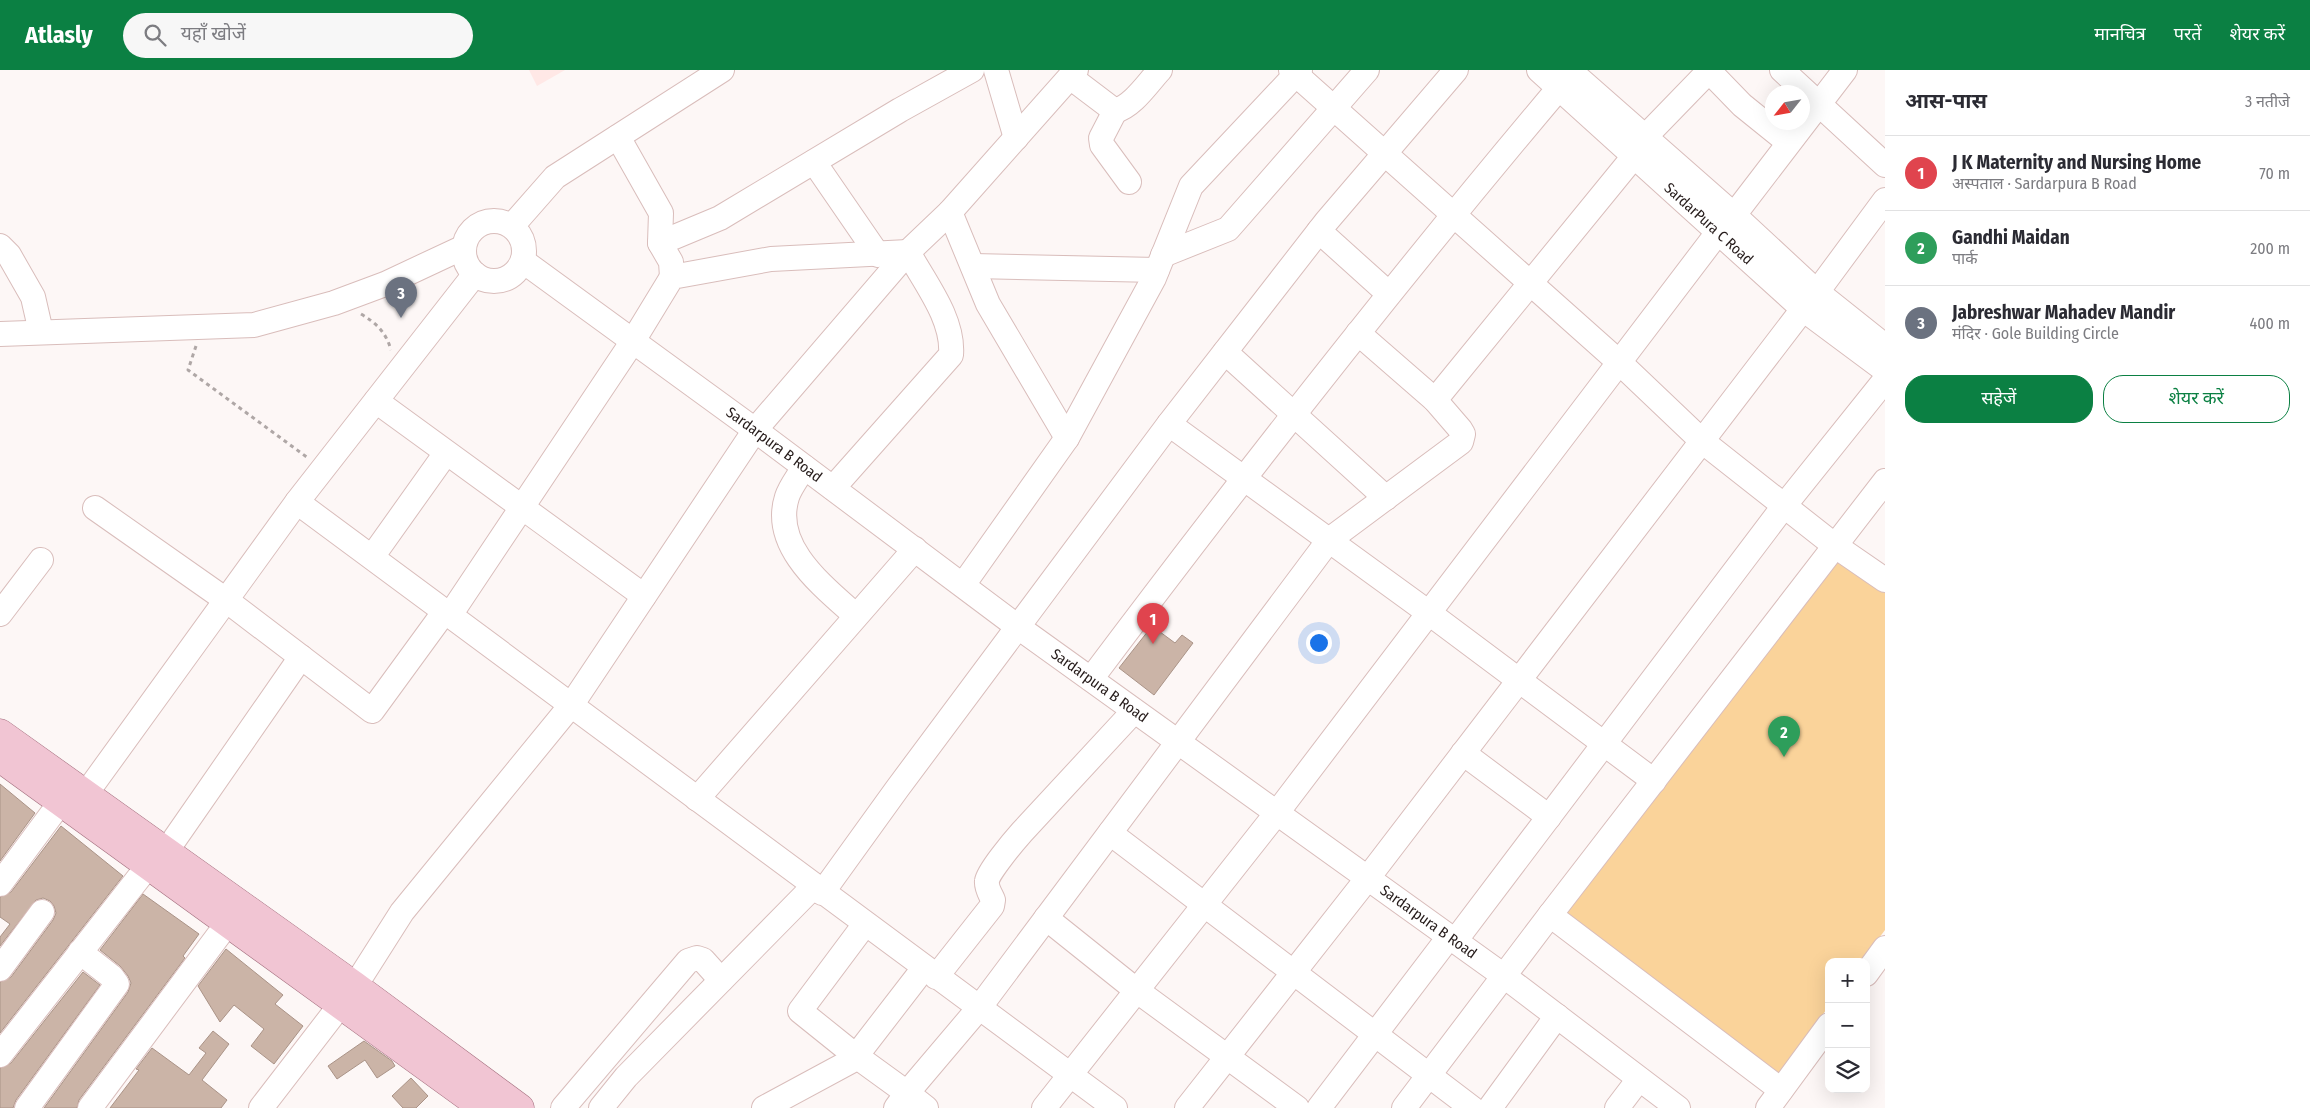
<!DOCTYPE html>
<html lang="hi">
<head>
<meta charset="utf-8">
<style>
  :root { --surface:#fff; --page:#f7f7f7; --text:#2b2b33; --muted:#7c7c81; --line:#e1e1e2; --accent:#0b8043 }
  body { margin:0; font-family:"Fira Sans Condensed","Noto Sans Devanagari",sans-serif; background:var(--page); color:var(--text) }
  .controls { position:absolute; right:15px; bottom:15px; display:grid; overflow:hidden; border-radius:10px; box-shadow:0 5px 20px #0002 }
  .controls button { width:45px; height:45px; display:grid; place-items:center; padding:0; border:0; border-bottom:1px solid var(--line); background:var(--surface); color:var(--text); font:25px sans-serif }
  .compass { position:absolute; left:1765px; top:15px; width:45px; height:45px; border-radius:50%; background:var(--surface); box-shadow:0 5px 20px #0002; rotate:239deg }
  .you { position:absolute; left:1318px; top:572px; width:18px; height:18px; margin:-12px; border:4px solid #fff; border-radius:50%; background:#1a73e8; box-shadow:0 0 0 8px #1a73e833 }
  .badge { display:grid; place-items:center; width:32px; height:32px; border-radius:50%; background:var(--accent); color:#fff; font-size:16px; font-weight:700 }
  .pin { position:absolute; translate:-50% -41px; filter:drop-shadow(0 1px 2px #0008) }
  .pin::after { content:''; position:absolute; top:26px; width:18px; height:15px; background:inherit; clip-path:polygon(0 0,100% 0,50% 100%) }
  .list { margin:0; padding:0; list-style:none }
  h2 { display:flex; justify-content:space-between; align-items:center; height:65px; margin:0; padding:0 20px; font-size:21px }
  h2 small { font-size:16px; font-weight:400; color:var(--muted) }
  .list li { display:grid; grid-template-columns:32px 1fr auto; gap:15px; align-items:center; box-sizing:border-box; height:75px; padding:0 20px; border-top:1px solid var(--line) }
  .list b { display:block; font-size:19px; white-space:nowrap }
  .list p { margin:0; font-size:16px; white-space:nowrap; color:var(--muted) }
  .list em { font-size:16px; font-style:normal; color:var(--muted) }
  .actions { display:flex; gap:10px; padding:15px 20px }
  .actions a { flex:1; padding:11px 0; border:1px solid var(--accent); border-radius:20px; text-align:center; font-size:18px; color:var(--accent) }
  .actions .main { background:var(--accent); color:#fff }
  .icon { flex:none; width:28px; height:28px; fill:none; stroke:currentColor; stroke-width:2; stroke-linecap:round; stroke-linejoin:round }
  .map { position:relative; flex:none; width:1885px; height:1038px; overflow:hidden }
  header { display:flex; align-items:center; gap:30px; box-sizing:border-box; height:70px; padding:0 25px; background:var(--accent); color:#fff }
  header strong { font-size:24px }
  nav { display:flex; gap:28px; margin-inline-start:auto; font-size:18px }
  .search { width:350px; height:45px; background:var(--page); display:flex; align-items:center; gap:12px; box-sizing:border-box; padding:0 18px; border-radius:28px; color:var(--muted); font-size:19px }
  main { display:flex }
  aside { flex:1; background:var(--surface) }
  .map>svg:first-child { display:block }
</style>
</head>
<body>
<header>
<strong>Atlasly</strong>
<div class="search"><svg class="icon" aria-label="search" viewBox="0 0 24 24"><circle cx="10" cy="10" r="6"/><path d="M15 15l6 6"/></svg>यहाँ खोजें</div>
<nav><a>मानचित्र</a><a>परतें</a><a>शेयर करें</a></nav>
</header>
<main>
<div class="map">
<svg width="1885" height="1038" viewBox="0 0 1885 1038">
  <rect width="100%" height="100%" fill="#fdf7f6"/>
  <!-- built -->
  <path fill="#ffe8e6" d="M529 0H565L537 16Z"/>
  <!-- green -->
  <path fill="#fad39a" d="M1838 483 1885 520V860L1861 892H1829V936L1768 1019 1555 854Z"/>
  <!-- building -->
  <path fill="#cbb4a7" stroke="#aa9387" d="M1152 556 1175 573 1182 565 1193 573 1154 625 1119 598Z
    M0 714 35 743 0 791Z
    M61 756 123 806 0 963V912L11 907 53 850 56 843 54 836 50 831 43 828 36 830 0 876V867L10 854 0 847V827L11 822Z
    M143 824 199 864 183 886 185 888 79 1030 77 1038H44L128 922 131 913 128 906 120 896 100 880Z
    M226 879 283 925 275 934 303 956 274 994 251 976 264 959 234 935 220 952 198 916Z
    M83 902 100 915 16 1030 13 1038H0V998L11 993Z
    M213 961 229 974 202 1010 227 1030 221 1038H110L139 1000 136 999 152 978 189 1005 206 983 199 978Z
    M364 971 392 991 395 996 377 1008 365 990 337 1009 328 996Z
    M411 1008 428 1026 416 1038H403L392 1026Z"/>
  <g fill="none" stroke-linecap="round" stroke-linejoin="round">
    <!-- minor casing -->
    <g stroke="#d9bdbb" stroke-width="26">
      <g id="minor">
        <path d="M996 0 1016 68"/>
        <path d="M1291 0 1620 293 1702 371 1834 475 1885 510"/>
        <path id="s1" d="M1539 0 1803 239 1885 300"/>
        <path d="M1569 0 1734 145 1817 222 1885 276"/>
        <path d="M1708 0 1742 35 1788 72"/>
        <path d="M1782 0 1885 95"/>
        <path d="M1070 7 1115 41C1133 36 1147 14 1160 0"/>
        <path d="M1115 41 1101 68 1102 75 1129 112"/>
        <path d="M618 67 661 143 660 173"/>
        <path d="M1644 68 1710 0"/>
        <path d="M814 92 878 185"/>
        <path d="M950 142 988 234 1067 368"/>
        <circle cx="494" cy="181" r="30"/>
        <path d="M512 156 555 107 722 0"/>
        <path d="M1319 161 1389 224"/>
        <path d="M0 176 9 185 33 227 41 262"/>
        <path d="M1163 185 1228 159 1367 0"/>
        <path id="s2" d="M523 191 755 360 1018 557 1504 906 1678 1038"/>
        <path d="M973 196 1157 200"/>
        <path d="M672 207 671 192 660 173 720 148 900 40 972 0"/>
        <path d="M1817 222 1885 130"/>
        <path d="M0 264 254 255 334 233 385 214 464 177"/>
        <path d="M1225 282 1386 428"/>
        <path d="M1435 330 1635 85"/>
        <path d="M376 331 644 526"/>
        <path d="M1169 354 1429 543 1654 711"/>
        <path d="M804 397C799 406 790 417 787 427 771 477 824 517 856 546"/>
        <path d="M297 432 1115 1038"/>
        <path d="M95 438 226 530 372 641 445 541"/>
        <path d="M372 487 446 383"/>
        <path d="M963 515 1067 368 1154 208 1191 116 1300 0"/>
        <path d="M0 544 41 490"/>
        <path d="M450 545 633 271 672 207 771 189 908 182C925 213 954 249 951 285L833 418"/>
        <path d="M1091 609C1242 408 1397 210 1559 18"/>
        <path d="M1463 683 1549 747"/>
        <path d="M85 725 297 432 475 204"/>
        <path d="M697 729 915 479"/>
        <path d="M1110 763 1472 1038"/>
        <path d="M165 783 301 587"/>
        <path d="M0 814 60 733"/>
        <path d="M822 823 897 719 1169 354 1326 152 1456 0"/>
        <path d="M1550 845 1781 1020"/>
        <path d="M1046 848 1136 920 1297 1038"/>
        <path d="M865 854 800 941 856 986 907 1023 896 1038"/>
        <path d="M1455 871 1784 436 1885 310"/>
        <path d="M0 899 42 842"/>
        <path d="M1866 904 1885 878"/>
        <path d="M936 907 992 836 993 830C991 825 986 818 987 811 988 802 1014 771 1022 762L1134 641"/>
        <path d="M0 985 148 796"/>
        <path d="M27 1038 117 914 112 907 80 882"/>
        <path d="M90 1038 227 854"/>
        <path d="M261 1038 355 916 402 842 572 634 755 360 908 182 950 142 1076 0"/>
        <path d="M563 1038 688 891 697 888 703 890 721 910"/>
        <path d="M601 1038 626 1007 813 817"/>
        <path d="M764 1038 853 990 924 898"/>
        <path d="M926 1038 907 1023 979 938 1329 470 1461 372 1463 364 1460 359 1435 330 1358 263"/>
        <path d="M1044 1038 1276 744 1719 161 1734 145 1845 0"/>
        <path d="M1187 1038 1367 809 1803 239"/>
        <path d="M1319 1038 1449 867"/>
        <path d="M1404 1038 1550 845 1885 411"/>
        <path d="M1490 1038 1557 946"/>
        <path d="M1617 1038 1639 1009"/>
        <path d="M1768 1038 1829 955"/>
      </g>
    </g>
    <!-- major casing -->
    <g stroke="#a4707f" stroke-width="29">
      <path id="major" d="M0 663 355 916 520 1038
        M0 688 483 1038"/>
    </g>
    <!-- path -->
    <path stroke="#afa7a6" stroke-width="3" stroke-dasharray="4 4" stroke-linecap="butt" d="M361 244C376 253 386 262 391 280
      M196 276 188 300 308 388"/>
    <!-- minor -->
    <use href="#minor" stroke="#fff" stroke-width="24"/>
    <!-- major -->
    <use href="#major" stroke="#f1c5d3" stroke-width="28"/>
  </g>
  <g text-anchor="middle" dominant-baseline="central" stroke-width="4.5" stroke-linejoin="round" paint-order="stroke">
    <!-- street labels -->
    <g font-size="15" fill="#251b1a" stroke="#fff">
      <text stroke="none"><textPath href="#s1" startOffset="229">SardarPura C Road</textPath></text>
      <text stroke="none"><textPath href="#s2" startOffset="311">Sardarpura B Road</textPath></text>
      <text stroke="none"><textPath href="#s2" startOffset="716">Sardarpura B Road</textPath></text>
      <text stroke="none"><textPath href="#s2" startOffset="1121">Sardarpura B Road</textPath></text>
    </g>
  </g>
</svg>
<div class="controls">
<button>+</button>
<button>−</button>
<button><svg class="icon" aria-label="layers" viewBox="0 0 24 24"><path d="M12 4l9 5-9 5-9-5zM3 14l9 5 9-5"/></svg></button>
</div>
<svg class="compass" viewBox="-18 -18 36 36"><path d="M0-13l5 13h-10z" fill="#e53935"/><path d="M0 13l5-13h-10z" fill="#7c7c81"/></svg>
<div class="you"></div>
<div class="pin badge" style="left:1153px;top:574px;background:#e0444e">1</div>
<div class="pin badge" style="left:1784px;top:687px;background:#2e9e5b">2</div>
<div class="pin badge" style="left:401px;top:248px;background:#6b7280">3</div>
</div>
<aside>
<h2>आस-पास<small>3 नतीजे</small></h2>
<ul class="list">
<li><span class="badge" style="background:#e0444e">1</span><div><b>J K Maternity and Nursing Home</b><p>अस्पताल · Sardarpura B Road</p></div><em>70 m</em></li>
<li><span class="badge" style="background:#2e9e5b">2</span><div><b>Gandhi Maidan</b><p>पार्क</p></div><em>200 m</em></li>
<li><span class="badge" style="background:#6b7280">3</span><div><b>Jabreshwar Mahadev Mandir</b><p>मंदिर · Gole Building Circle</p></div><em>400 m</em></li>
</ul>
<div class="actions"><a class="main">सहेजें</a><a>शेयर करें</a></div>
</aside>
</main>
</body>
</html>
